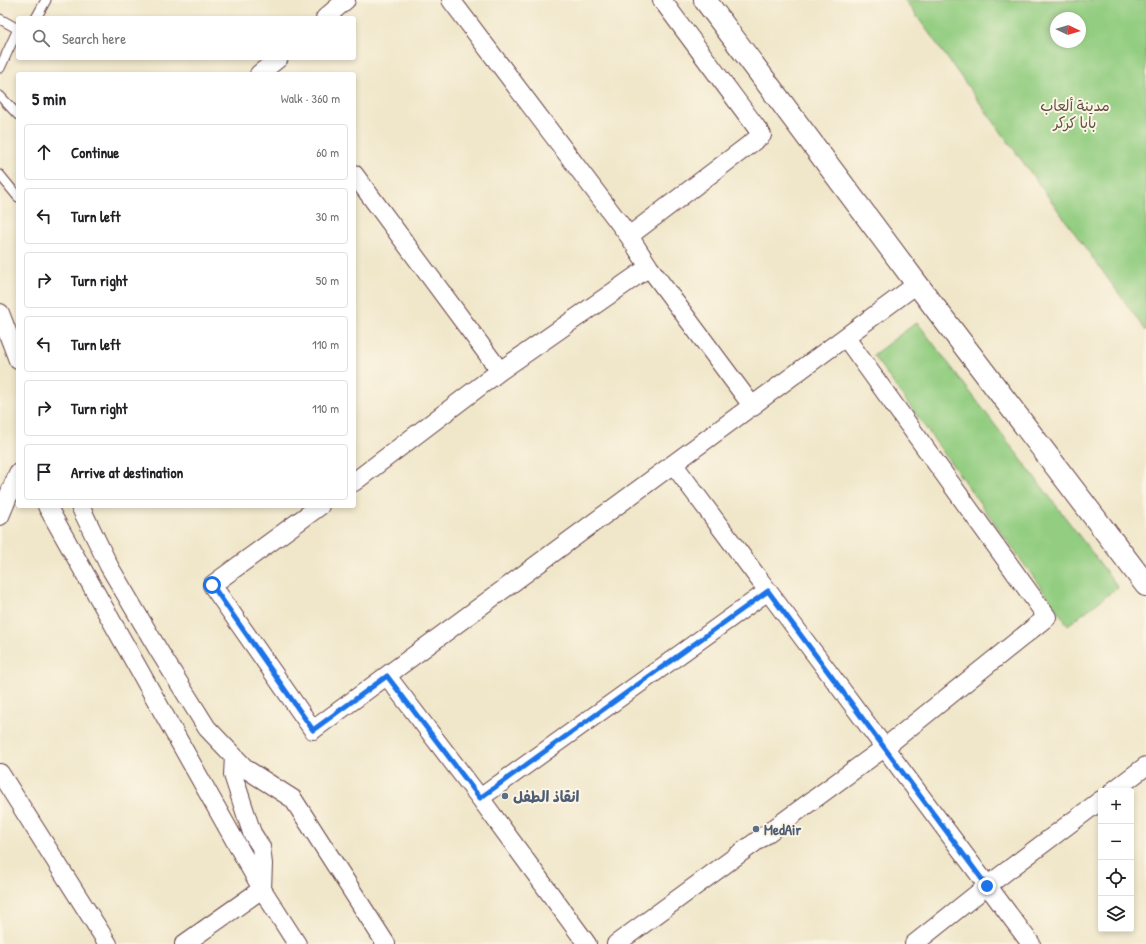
<!DOCTYPE html>
<html lang="en">
<head>
<meta charset="utf-8">
<style>
  :root { --surface:#fff; --page:#f2f2f2; --text:#202124; --muted:#757577; --line:#e0e0e0 }
  body { margin:0; font-family:"Patrick Hand","Playpen Sans Arabic",sans-serif; background:var(--page); color:var(--text) }
  .controls { position:absolute; right:12px; bottom:12px; display:grid; overflow:hidden; border-radius:4px; box-shadow:0 2px 6px #0003 }
  .controls button { width:36px; height:36px; display:grid; place-items:center; padding:0; border:0; border-bottom:1px solid var(--line); background:var(--surface); color:var(--text); font:20px sans-serif }
  .compass { position:absolute; left:1050px; top:12px; width:36px; height:36px; border-radius:50%; background:var(--surface); box-shadow:0 2px 6px #0003; rotate:94deg }
  .stop { position:absolute; width:12px; height:12px; margin:-9px; border:3px solid #1a73e8; border-radius:50%; background:#fff }
  .stop.end { background:#1a73e8; border-color:#fff; box-shadow:0 1px 4px #0008 }
  .list { margin:0; padding:0; list-style:none }
  h2 { display:flex; justify-content:space-between; align-items:center; height:52px; margin:0; padding:0 16px; font-size:17px }
  h2 small { font-size:13px; font-weight:400; color:var(--muted) }
  .list li { display:grid; grid-template-columns:26px 1fr auto; gap:12px; align-items:center; box-sizing:border-box; height:56px; margin:0 8px 8px; padding:0 8px; border:1px solid var(--line); border-radius:4px }
  .list b { display:block; font-size:15px; white-space:nowrap }
  .list em { font-size:13px; font-style:normal; color:var(--muted) }
  .icon { flex:none; width:22px; height:22px; fill:none; stroke:currentColor; stroke-width:2; stroke-linecap:round; stroke-linejoin:round }
  .map { position:relative; flex:none; width:1146px; height:944px; overflow:hidden }
  .search { position:absolute; background:var(--surface); box-shadow:0 2px 6px #0003; left:16px; top:16px; width:340px; height:44px; display:flex; align-items:center; gap:10px; box-sizing:border-box; padding:0 14px; border-radius:4px; color:var(--muted); font-size:15px }
  .panel { position:absolute; background:var(--surface); box-shadow:0 2px 6px #0003; left:16px; top:72px; width:340px; height:436px; border-radius:4px }
  .map>svg:first-child { display:block }
</style>
</head>
<body>
<div class="map">
<svg width="1146" height="944" viewBox="0 0 1146 944">
  <rect width="100%" height="100%" fill="#fcf5e5"/>
  <filter id="ink" filterUnits="userSpaceOnUse"><feTurbulence type="fractalNoise" baseFrequency=".025" numOctaves="2"/><feDisplacementMap in="SourceGraphic" scale="8" xChannelSelector="R" yChannelSelector="G"/><feConvolveMatrix kernelMatrix="1 2 1 2 8 2 1 2 1" color-interpolation-filters="sRGB"/></filter>
  <filter id="wash" filterUnits="userSpaceOnUse"><feTurbulence type="fractalNoise" baseFrequency=".012" numOctaves="4" result="noise"/><feDisplacementMap in="SourceGraphic" scale="16" xChannelSelector="R" yChannelSelector="G"/><feGaussianBlur stdDeviation="0.9" result="paint"/><feColorMatrix in="noise" values="0 0 0 0 0 0 0 0 0 0 0 0 0 0 0 0 0 1.4 0 .05"/><feComposite in="paint" operator="in"/></filter>
  <g filter="url(#wash)">
    <rect width="100%" height="100%" fill="#f0e7ca"/>
    <!-- green -->
    <path fill="#93cd81" stroke="#6e7656" fill-rule="evenodd" d="M905 0H1146V331ZM1056 18H1080V42H1056Z
      M917 322 1118 587 1068 625 873 355Z"/>
  </g>
  <g filter="url(#ink)">
    <g fill="none" stroke-linecap="round" stroke-linejoin="round">
      <!-- service casing -->
      <g stroke="#633d43" stroke-width="11">
        <path id="service" d="M36 18 46 0
          M0 19 18 29
          M0 68 18 29
          M0 96 18 115
          M0 175 18 197"/>
      </g>
      <!-- minor casing -->
      <g stroke="#633d43" stroke-width="20">
        <path id="minor" d="M451 0 629 236 649 267 753 407
          M325 18 346 0
          M259 74 279 58
          M354 174 500 371
          M629 236 762 135 662 0
          M0 313 18 360
          M674 465 1031 944
          M354 482 500 371 649 267
          M47 506 262 889 297 944
          M80 506 109 566 159 651 207 728 246 769 293 799 386 944
          M320 506 212 585 313 730 917 284
          M0 516 18 473
          M387 676 480 798 587 944
          M0 773 108 944
          M1113 791 1146 766
          M480 798 768 591
          M184 944 262 889 263 864 261 847 252 833 233 775 234 756
          M616 944 884 748 1047 617 846 338
          M914 944 987 886 1101 800"/>
      </g>
      <!-- secondary casing -->
      <g stroke="#633d43" stroke-width="24">
        <path id="secondary" d="M705 0 917 284 1146 585"/>
      </g>
      <!-- service -->
      <use href="#service" stroke="#fff" stroke-width="9"/>
      <!-- minor -->
      <use href="#minor" stroke="#fff" stroke-width="18"/>
      <!-- secondary -->
      <use href="#secondary" stroke="#fff" stroke-width="22"/>
    </g>
  </g>
  <g fill="none" stroke-linecap="round" stroke-linejoin="round" filter="url(#ink)">
    <!-- route -->
    <path stroke="#1a73e8" stroke-width="5" d="M212 585 313 730 387 676 480 798 768 591 987 886"/>
  </g>
  <!-- markers -->
  <g fill="#5c6f8a" stroke="#fcf5e5" stroke-width="1.5">
    <circle cx="505" cy="796" r="4"/>
    <circle cx="756" cy="829" r="4"/>
  </g>
  <g text-anchor="middle" dominant-baseline="central" stroke-width="4" stroke-linejoin="round" paint-order="stroke">
    <!-- park labels -->
    <g font-size="15" fill="#605345" stroke="#fcf5e5">
      <text x="1075" y="105">مدينة ألعاب<tspan x="1075" dy="17">بابا كركر</tspan></text>
    </g>
    <!-- service labels -->
    <g font-size="15" font-weight="bold" fill="#4e5e75" stroke="#fcf5e5" text-anchor="start">
      <text x="513" y="796">انقاذ الطفل</text>
      <text x="764" y="829">MedAir</text>
    </g>
  </g>
</svg>
<div class="controls">
<button>+</button>
<button>−</button>
<button><svg class="icon" aria-label="locate" viewBox="0 0 24 24"><circle cx="12" cy="12" r="6"/><path d="M12 2v4M12 18v4M2 12h4M18 12h4"/></svg></button>
<button><svg class="icon" aria-label="layers" viewBox="0 0 24 24"><path d="M12 4l9 5-9 5-9-5zM3 14l9 5 9-5"/></svg></button>
</div>
<svg class="compass" viewBox="-18 -18 36 36"><path d="M0-13l5 13h-10z" fill="#e53935"/><path d="M0 13l5-13h-10z" fill="#757577"/></svg>
<div class="stop" style="left:212px;top:585px"></div>
<div class="stop end" style="left:987px;top:886px"></div>
<div class="search"><svg class="icon" aria-label="search" viewBox="0 0 24 24"><circle cx="10" cy="10" r="6"/><path d="M15 15l6 6"/></svg>Search here</div>
<section class="panel">
<h2>5 min<small>Walk · 360 m</small></h2>
<ul class="list">
<li><svg class="icon" aria-label="ahead" viewBox="0 0 24 24"><path d="M12 20V5M6 11l6-6 6 6"/></svg><div><b>Continue</b></div><em>60 m</em></li>
<li><svg class="icon" aria-label="left" viewBox="0 0 24 24"><path d="M17 20v-9H6M10 6l-5 5 5 5"/></svg><div><b>Turn left</b></div><em>30 m</em></li>
<li><svg class="icon" aria-label="right" viewBox="0 0 24 24"><path d="M7 20v-9h11M14 6l5 5-5 5"/></svg><div><b>Turn right</b></div><em>50 m</em></li>
<li><svg class="icon" aria-label="left" viewBox="0 0 24 24"><path d="M17 20v-9H6M10 6l-5 5 5 5"/></svg><div><b>Turn left</b></div><em>110 m</em></li>
<li><svg class="icon" aria-label="right" viewBox="0 0 24 24"><path d="M7 20v-9h11M14 6l5 5-5 5"/></svg><div><b>Turn right</b></div><em>110 m</em></li>
<li><svg class="icon" aria-label="arrive" viewBox="0 0 24 24"><path d="M6 21V4h12l-3 4 3 4H6"/></svg><div><b>Arrive at destination</b></div></li>
</ul>
</section>
</div>
</body>
</html>
